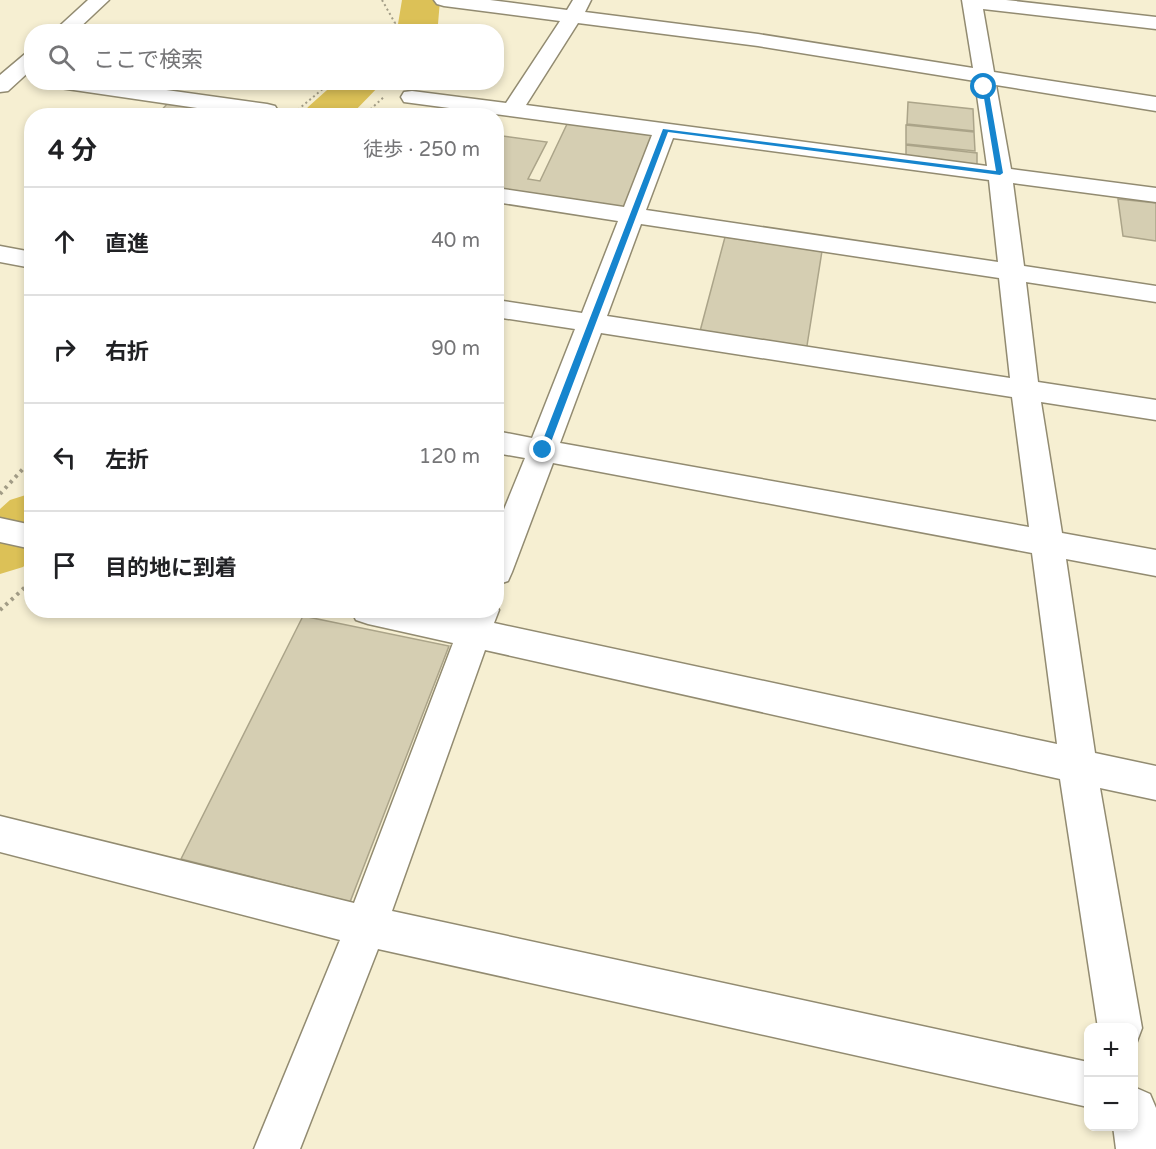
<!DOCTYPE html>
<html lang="ja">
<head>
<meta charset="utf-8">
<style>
  :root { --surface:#fff; --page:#f6f6f6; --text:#202124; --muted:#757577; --line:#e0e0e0 }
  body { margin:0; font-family:"Varela Round","Noto Sans JP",sans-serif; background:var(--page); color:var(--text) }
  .controls { position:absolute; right:18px; bottom:18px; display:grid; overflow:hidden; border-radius:12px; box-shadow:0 3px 9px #0003 }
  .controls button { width:54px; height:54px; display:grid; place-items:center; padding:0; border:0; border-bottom:2px solid var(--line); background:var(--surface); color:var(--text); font:30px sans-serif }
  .stop { position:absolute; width:18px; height:18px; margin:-14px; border:4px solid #1685ce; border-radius:50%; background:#fff }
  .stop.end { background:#1685ce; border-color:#fff; box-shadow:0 2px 6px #0008 }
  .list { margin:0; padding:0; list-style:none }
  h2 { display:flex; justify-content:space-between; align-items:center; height:78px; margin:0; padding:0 24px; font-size:26px }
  h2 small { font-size:20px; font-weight:400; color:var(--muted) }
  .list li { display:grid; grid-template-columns:39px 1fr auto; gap:18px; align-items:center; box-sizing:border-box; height:108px; padding:0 24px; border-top:2px solid var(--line) }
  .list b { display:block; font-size:22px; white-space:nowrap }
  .list em { font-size:20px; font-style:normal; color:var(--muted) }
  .icon { flex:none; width:33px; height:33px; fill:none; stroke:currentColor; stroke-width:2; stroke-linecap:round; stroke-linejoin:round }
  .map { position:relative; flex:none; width:1156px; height:1149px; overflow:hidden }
  .search { position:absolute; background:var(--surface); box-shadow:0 3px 9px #0003; left:24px; top:24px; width:480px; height:66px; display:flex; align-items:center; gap:15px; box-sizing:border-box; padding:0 21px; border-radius:24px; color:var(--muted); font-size:22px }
  .panel { position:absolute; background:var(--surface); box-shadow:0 3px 9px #0003; left:24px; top:108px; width:480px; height:510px; border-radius:24px }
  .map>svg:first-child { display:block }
</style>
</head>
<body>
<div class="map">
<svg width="1156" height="1149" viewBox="0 0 1156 1149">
  <rect width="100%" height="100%" fill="#f6efd2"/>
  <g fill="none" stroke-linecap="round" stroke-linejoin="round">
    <!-- river -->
    <path fill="#dcc157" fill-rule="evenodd" d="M402 0H440L438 24 434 32H394L398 24Z
      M336 82H383L350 116H302L308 107Z
      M32 493V558L23 567 0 574V509L10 500Z"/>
  </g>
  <!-- building -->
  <path fill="#d5ceb2" stroke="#aba489" stroke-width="1.5" d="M908 102 973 109 974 131 907 124Z
    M168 103 255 116H156Z
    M568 122 657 135 626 212 496 193V135L547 142 528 179 540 181Z
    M906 125 974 132 975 151 906 144Z
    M906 145 977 153V165L906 157Z
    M1118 199 1156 203V241L1123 236Z
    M725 237 822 251 806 352 699 335Z
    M303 616 449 646 350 902 181 859Z"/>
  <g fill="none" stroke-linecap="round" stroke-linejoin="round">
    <!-- street casing -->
    <g stroke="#928b71" stroke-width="3">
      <path id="street" d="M88 0H109L75 32H53Z
        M434 0H490L567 10 573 0H591L585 12 758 34 973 68 962 0H1006L1156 17V29L983 9 994 72 1156 97V111L996 85 1011 169 1156 188V202L1013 183 1024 266 1156 286V302L1026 282 1038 382 1156 400V420L1041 402 1062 533 1156 550V576L1066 559 1095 753 1156 766V800L1100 788 1142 1028 1136 1044H1134V1028H1098L1060 779 485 650 392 911 1088 1062V1107L378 949 300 1149H254L340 940 0 852V816L354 903 453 643 368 624 356 620 351 610H434L463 617 465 610H496V605L499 610 494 623 1057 744 1032 553 553 463 512 572 508 581 496 585V529L525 458 496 453V431L532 438 575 329 496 317V300L582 313 618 221 496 202V188L624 207 652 135 404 102 401 97 404 92 412 91 506 103 560 21 444 6 437 4ZM578 23 758 46 975 81 987 166 526 105ZM673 138 989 180 998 262 646 210ZM641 224 999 278 1010 378 607 316ZM601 333 1012 397 1029 527 560 443Z
        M32 52V69L8 91 0 92V75L25 54Z
        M50 82H109L267 104 275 106 278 111 275 116H252L60 88 53 86Z
        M0 246 32 252V268L0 262Z
        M0 518 32 525V549L0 542Z
        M1134 1087 1150 1094 1156 1108V1149H1116L1113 1126H1134Z"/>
    </g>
    <!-- path-far1 -->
    <path stroke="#a29c86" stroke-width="2" stroke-dasharray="2 3" stroke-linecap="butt" d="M382 0 395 23 386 32
      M294 113 331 82
      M363 116 385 96"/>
    <!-- path -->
    <path stroke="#a29c86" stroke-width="4" stroke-dasharray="3 4.5" stroke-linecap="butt" d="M0 494 32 459
      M0 610 32 581"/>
    <!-- street -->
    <use href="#street" fill="#fff" fill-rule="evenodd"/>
  </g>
  <!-- route -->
  <path fill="#1685ce" d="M982 86 988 87 1003 173 1000 175 668 132 548 450 540 452 539 450 663 129 996 171Z"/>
</svg>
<div class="controls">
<button>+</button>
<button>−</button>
</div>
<div class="stop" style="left:984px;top:87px"></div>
<div class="stop end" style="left:543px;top:450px"></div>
<div class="search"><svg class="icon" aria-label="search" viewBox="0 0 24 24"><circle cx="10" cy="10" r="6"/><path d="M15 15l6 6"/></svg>ここで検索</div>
<section class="panel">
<h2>4 分<small>徒歩 · 250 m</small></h2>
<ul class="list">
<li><svg class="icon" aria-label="ahead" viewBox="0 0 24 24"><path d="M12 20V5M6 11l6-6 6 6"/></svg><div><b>直進</b></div><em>40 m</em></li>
<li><svg class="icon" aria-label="right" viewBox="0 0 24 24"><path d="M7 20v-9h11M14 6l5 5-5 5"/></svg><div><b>右折</b></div><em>90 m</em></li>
<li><svg class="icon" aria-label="left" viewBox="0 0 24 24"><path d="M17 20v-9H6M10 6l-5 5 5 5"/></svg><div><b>左折</b></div><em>120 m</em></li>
<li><svg class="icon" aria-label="arrive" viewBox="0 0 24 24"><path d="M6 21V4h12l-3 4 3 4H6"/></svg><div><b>目的地に到着</b></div></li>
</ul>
</section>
</div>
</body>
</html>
